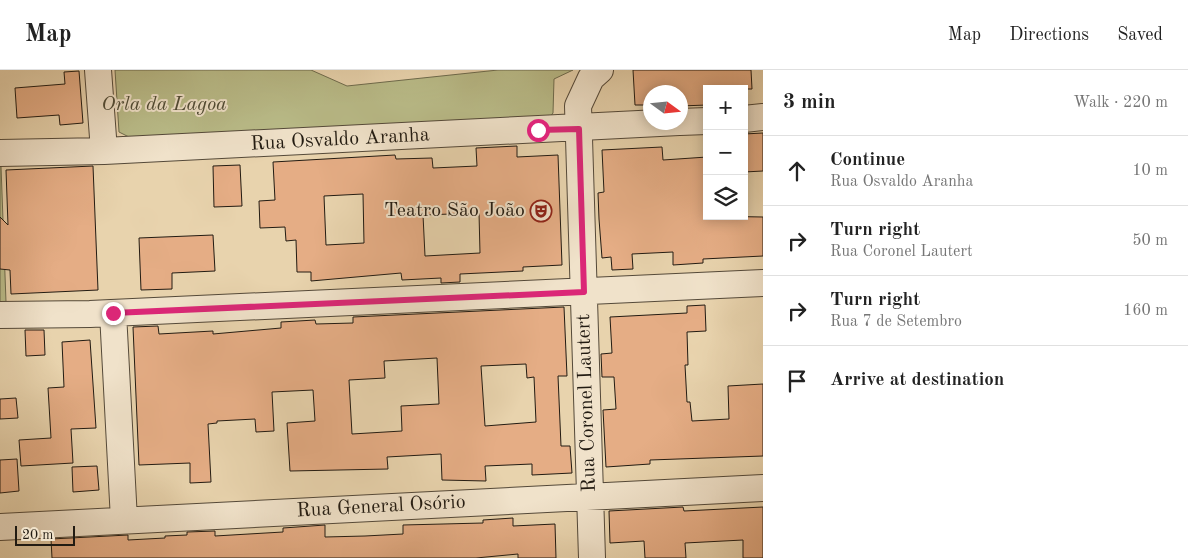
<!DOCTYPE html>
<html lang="en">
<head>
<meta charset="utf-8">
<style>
  :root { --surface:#fff; --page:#f6f6f6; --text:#222; --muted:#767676; --line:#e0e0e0 }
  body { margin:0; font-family:"Old Standard TT",serif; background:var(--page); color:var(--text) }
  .controls { position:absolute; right:15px; top:15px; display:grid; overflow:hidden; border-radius:0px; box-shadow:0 2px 12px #0003 }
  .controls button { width:45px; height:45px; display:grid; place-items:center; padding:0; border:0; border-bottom:1px solid var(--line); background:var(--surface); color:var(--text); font:25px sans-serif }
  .compass { position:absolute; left:643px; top:15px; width:45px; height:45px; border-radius:50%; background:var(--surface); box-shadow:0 2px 12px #0003; rotate:105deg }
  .scale { position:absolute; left:15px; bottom:12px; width:60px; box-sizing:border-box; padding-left:5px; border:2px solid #221b12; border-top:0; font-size:14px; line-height:18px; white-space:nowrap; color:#221b12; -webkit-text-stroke:4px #f0e2ca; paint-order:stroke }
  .stop { position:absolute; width:15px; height:15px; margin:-11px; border:4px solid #db2777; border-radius:50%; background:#fff }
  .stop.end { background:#db2777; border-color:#fff; box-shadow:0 1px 5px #0008 }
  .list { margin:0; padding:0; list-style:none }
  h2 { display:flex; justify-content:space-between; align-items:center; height:65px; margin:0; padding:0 20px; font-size:21px }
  h2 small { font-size:16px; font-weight:400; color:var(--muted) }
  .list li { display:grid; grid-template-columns:32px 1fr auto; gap:15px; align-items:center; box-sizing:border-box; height:70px; padding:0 20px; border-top:1px solid var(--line) }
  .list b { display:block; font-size:19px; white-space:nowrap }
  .list p { margin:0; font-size:16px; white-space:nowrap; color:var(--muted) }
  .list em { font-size:16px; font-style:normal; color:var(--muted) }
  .icon { flex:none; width:28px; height:28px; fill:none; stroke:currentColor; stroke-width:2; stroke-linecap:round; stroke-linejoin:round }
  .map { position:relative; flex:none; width:763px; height:488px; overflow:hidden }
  header { display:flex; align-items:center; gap:30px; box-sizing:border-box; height:70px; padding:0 25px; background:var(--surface); border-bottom:1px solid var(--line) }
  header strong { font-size:24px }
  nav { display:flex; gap:28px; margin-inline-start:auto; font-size:18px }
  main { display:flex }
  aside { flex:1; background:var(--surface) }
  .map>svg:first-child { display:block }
</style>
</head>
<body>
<header>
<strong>Map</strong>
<nav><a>Map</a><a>Directions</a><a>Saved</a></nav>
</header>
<main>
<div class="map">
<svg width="763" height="488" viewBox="0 0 763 488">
  <rect width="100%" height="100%" fill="#e8d3ad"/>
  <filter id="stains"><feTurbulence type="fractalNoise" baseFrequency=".004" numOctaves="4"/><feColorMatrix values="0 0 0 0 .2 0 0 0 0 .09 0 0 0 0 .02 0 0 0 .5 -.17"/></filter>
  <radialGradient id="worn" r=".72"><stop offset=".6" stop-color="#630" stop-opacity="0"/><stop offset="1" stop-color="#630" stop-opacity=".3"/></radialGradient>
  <!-- green -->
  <path fill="#b9bb88" stroke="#6e6b4d" d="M115 0H311L347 16 498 0H573L554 9 553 43 547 51 139 72 119 62Z
    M0 96H1L6 232H0Z"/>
  <!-- building -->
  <path fill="#e5ad85" stroke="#221b12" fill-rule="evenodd" d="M633 0H751L752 19H707V35L680 36V22H650V35H635Z
    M79 1 83 53 60 55 59 45 17 48 15 18 65 14 64 2Z
    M763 63V101L744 102V64Z
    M517 76V87L558 85 562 195 523 197V201L460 204V212L441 213V208L402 210 401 203 311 211V202H297L296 170 286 171 285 157 260 158 259 131 275 130 273 92 395 85 396 89 432 88 433 98 477 96 476 78ZM363 124 364 173 326 175 324 126ZM479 143 480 183 425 186 423 145Z
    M662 77 663 90 707 87V146L763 147V186L703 189V193L673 195V182L632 184 633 199 612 200 611 187 602 188 599 149 598 123 604 122 602 80Z
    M240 95 242 136 214 137 213 96Z
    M93 96 98 220 11 224 10 200 0 199V147L8 155 6 100Z
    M213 165 215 201 172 203V219L141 220 139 168Z
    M705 235 706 261 687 262 688 295H685L687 332H690L692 351 729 349 728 316 763 314V386L650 390V394L606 397 603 340 616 339 614 307H602L601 284 612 283 610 247 687 243V236Z
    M564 237 567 306H558L561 376H570L572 403 532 405V394L485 396 486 411 442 410 441 384 387 387 388 399 290 401 287 353 315 351 313 320 272 322 274 361 256 362 255 349 217 351V353L208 354 211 412 190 413V393L139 395 133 257 158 256 159 264 213 261V264L281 258V252L315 250 316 254 353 253V247ZM437 288 439 334 401 336 402 361 352 364 349 310 385 308 384 291ZM526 294 527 308 534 307 536 352 485 356 481 296Z
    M25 260H44L45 285 26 286Z
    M90 270 96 358 71 359 73 393 21 396 19 370 51 368 48 318 64 317 62 272Z
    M16 328 18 348 0 349V329Z
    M17 389 19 421 0 423V390Z
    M97 396 99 420 73 422 72 397Z
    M683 437 684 441 763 437V488H743V470L685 473 686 488H645L644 471 610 473 609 441Z
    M513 448V456L555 454 556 488H518V484L476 488H52L51 469 128 465V470L165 468V466L187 465V462L215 461V466L283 462V458L325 455V467L365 466 403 464V455L483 453V450Z"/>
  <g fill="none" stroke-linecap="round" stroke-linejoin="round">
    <!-- minor casing -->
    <g stroke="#544939" stroke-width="28">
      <path id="minor" d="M98 0 104 81
        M744 49 763 47
        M680 52 707 51
        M0 83 104 81 679 52
        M113 243 124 450
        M0 245 90 244 763 213
        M0 457 763 418
        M592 488 578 36 591 8 600 0"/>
    </g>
    <!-- minor -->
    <use href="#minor" stroke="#f0e2ca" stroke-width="26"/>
  </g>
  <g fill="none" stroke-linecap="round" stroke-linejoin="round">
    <!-- route -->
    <path stroke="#db2777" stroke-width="6" d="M113 243 584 222 579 59 538 60"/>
  </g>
  <!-- icons -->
  <defs>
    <g id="theatre-ring" transform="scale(1.125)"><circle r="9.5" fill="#f0e2ca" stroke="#8f2418" stroke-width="1.5"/><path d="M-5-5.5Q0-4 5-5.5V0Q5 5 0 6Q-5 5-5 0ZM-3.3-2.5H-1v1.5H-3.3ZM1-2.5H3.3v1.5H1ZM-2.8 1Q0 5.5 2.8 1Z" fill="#8f2418"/></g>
  </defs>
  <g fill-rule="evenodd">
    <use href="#theatre-ring" x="541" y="141"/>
  </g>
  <g text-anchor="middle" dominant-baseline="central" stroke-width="4" stroke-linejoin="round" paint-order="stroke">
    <!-- park labels -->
    <g font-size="20" font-style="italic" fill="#4f4b35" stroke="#f0e2ca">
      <text x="164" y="35">Orla da Lagoa</text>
    </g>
    <!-- street labels -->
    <g font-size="20" fill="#221b12" stroke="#f0e2ca">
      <text transform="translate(340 70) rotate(-3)">Rua Osvaldo Aranha</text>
      <text transform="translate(587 333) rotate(-92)">Rua Coronel Lautert</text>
      <text transform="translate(381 437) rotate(-3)">Rua General Osório</text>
    </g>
    <!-- poi labels -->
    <g font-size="20" fill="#221b12" stroke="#f0e2ca" text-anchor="end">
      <text x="525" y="141">Teatro São João</text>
    </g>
  </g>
  <rect width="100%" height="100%" filter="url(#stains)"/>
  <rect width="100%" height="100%" fill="url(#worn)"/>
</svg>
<div class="controls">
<button>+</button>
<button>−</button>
<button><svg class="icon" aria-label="layers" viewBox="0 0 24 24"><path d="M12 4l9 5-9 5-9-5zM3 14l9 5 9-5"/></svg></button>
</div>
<svg class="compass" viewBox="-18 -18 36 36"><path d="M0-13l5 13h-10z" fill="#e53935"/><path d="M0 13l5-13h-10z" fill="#767676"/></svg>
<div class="scale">20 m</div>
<div class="stop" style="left:538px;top:60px"></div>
<div class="stop end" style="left:113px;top:243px"></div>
</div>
<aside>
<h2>3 min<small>Walk · 220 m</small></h2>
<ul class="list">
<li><svg class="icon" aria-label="ahead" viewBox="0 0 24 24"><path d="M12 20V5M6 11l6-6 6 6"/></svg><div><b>Continue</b><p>Rua Osvaldo Aranha</p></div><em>10 m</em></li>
<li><svg class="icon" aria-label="right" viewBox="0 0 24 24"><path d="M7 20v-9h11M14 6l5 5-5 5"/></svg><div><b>Turn right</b><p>Rua Coronel Lautert</p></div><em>50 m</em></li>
<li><svg class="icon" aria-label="right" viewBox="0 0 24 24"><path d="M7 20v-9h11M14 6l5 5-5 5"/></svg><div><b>Turn right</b><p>Rua 7 de Setembro</p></div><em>160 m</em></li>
<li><svg class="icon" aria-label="arrive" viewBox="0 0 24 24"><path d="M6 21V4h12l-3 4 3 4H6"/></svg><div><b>Arrive at destination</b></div></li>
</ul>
</aside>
</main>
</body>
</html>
